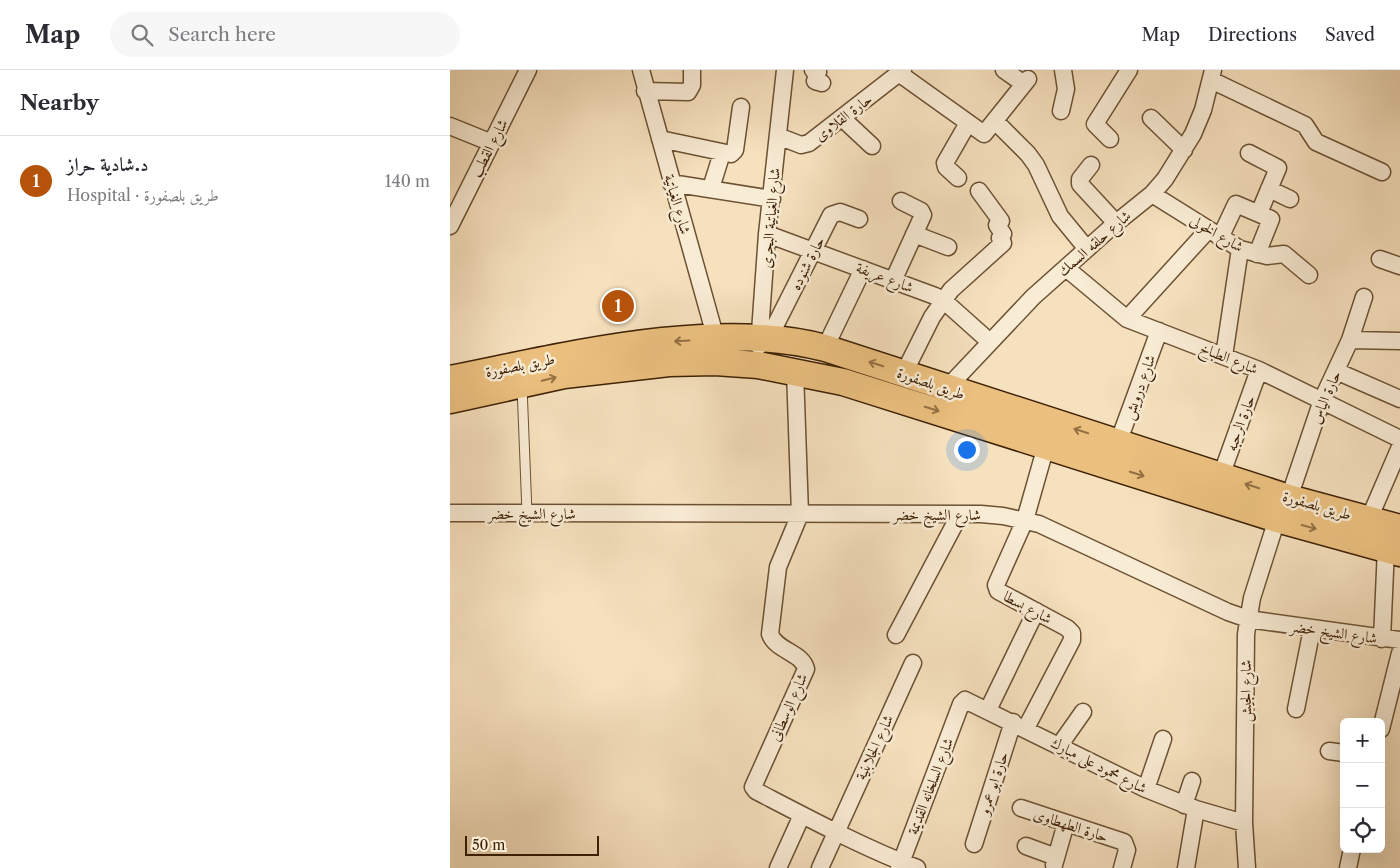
<!DOCTYPE html>
<html lang="en">
<head>
<meta charset="utf-8">
<style>
  :root { --surface:#fff; --page:#f7f7f7; --text:#2b2b33; --muted:#7c7c81; --line:#e1e1e2; --accent:#b45309 }
  body { margin:0; font-family:"Libre Caslon Text",Amiri,serif; background:var(--page); color:var(--text) }
  .controls { position:absolute; right:15px; bottom:15px; display:grid; overflow:hidden; border-radius:8px; box-shadow:0 5px 20px #0002 }
  .controls button { width:45px; height:45px; display:grid; place-items:center; padding:0; border:0; border-bottom:1px solid var(--line); background:var(--surface); color:var(--text); font:25px sans-serif }
  .scale { position:absolute; left:15px; bottom:12px; width:134px; box-sizing:border-box; padding-left:5px; border:2px solid #3e2105; border-top:0; font-size:14px; line-height:18px; white-space:nowrap; color:#3e2105; -webkit-text-stroke:4px #f9ecd5; paint-order:stroke }
  .you { position:absolute; left:516px; top:379px; width:18px; height:18px; margin:-12px; border:4px solid #fff; border-radius:50%; background:#1a73e8; box-shadow:0 0 0 8px #1a73e833 }
  .badge { display:grid; place-items:center; width:32px; height:32px; border-radius:50%; background:var(--accent); color:#fff; font-size:16px; font-weight:700 }
  .pin { position:absolute; translate:-50% -50%; border:2px solid #fff; box-shadow:0 1px 5px #0006 }
  .list { margin:0; padding:0; list-style:none }
  h2 { display:flex; justify-content:space-between; align-items:center; height:65px; margin:0; padding:0 20px; font-size:21px }
  h2 small { font-size:16px; font-weight:400; color:var(--muted) }
  .list li { display:grid; grid-template-columns:32px 1fr auto; gap:15px; align-items:center; box-sizing:border-box; height:90px; padding:0 20px; border-top:1px solid var(--line) }
  .list b { display:block; font-size:19px; white-space:nowrap }
  .list p { margin:0; font-size:16px; white-space:nowrap; color:var(--muted) }
  .list em { font-size:16px; font-style:normal; color:var(--muted) }
  .icon { flex:none; width:28px; height:28px; fill:none; stroke:currentColor; stroke-width:2; stroke-linecap:round; stroke-linejoin:round }
  .map { position:relative; flex:none; width:950px; height:798px; overflow:hidden }
  header { display:flex; align-items:center; gap:30px; box-sizing:border-box; height:70px; padding:0 25px; background:var(--surface); border-bottom:1px solid var(--line) }
  header strong { font-size:24px }
  nav { display:flex; gap:28px; margin-inline-start:auto; font-size:18px }
  .search { width:350px; height:45px; background:var(--page); display:flex; align-items:center; gap:12px; box-sizing:border-box; padding:0 18px; border-radius:28px; color:var(--muted); font-size:19px }
  main { display:flex }
  aside { flex:1; background:var(--surface) }
  .map>svg:first-child { display:block }
</style>
</head>
<body>
<header>
<strong>Map</strong>
<div class="search"><svg class="icon" aria-label="search" viewBox="0 0 24 24"><circle cx="10" cy="10" r="6"/><path d="M15 15l6 6"/></svg>Search here</div>
<nav><a>Map</a><a>Directions</a><a>Saved</a></nav>
</header>
<main>
<aside>
<h2>Nearby<small></small></h2>
<ul class="list">
<li><span class="badge">1</span><div><b>د.شادية حراز</b><p>Hospital · طريق بلصفورة</p></div><em>140 m</em></li>
</ul>
</aside>
<div class="map">
<svg width="950" height="798" viewBox="0 0 950 798">
  <rect width="100%" height="100%" fill="#f6e1be"/>
  <filter id="stains"><feTurbulence type="fractalNoise" baseFrequency=".004" numOctaves="4"/><feColorMatrix values="0 0 0 0 .2 0 0 0 0 .09 0 0 0 0 .02 0 0 0 .5 -.17"/></filter>
  <radialGradient id="worn" r=".72"><stop offset=".6" stop-color="#630" stop-opacity="0"/><stop offset="1" stop-color="#630" stop-opacity=".3"/></radialGradient>
  <g fill="none" stroke-linecap="round" stroke-linejoin="round">
    <!-- service casing -->
    <g stroke="#6c5133" stroke-width="11">
      <path id="service" d="M72 316 77 443"/>
    </g>
    <!-- minor casing -->
    <g stroke="#6c5133" stroke-width="19">
      <path id="minor" d="M191 0 266 269
        M363 0 368 2 365 11 372 13
        M554 0 574 14
        M450 4 534 64 578 9
        M761 10 855 55 866 72 932 102
        M195 21 238 22 242 15V0
        M611 41 616 19 613 0
        M392 48 422 76
        M701 48 734 80
        M545 51 578 84 586 95 610 146 637 179
        M0 56 42 73
        M328 66 351 75 359 73 453 0
        M210 69 281 84 285 80 291 37
        M660 69 645 54 679 0
        M799 83 828 98 809 143
        M641 95 630 109V114L666 153
        M508 108 496 97 495 93 518 53
        M221 113 322 129
        M261 118 272 83
        M819 119 840 129
        M702 124 790 179 817 186 834 184 859 205
        M0 156 78 0
        M317 164 485 226 493 230 540 272
        M464 164 498 177
        M770 168 786 134 821 149 807 184
        M930 189 950 196
        M616 198 677 249 809 300 950 369
        M443 211 473 145 471 141 451 131
        M677 249 758 160
        M319 268 381 145 390 142 409 149
        M900 270 950 271
        M309 276 317 164 335 0
        M375 278 413 199
        M774 286 790 179
        M345 301 350 444 328 497 320 564C326 581 352 582 356 599L303 717 306 721C358 748 412 777 467 798
        M886 301 950 329
        M454 303 482 247 501 220 553 173 550 168 553 164 547 155 551 151 529 121
        M497 318 583 227 666 153 702 124 715 109 743 64 753 40 763 0
        M668 373 709 261
        M771 406 809 300
        M839 428 872 330 900 270 914 227
        M0 443 531 444 553 446 589 454 778 542 798 549 950 570
        M919 449 950 377
        M446 565 510 444
        M932 569 936 478
        M846 639 862 559
        M538 640 586 541
        M576 658 622 570V563L617 558 548 521 546 515 575 450 596 376
        M931 659 950 583
        M609 676 633 642
        M879 681 894 683
        M696 719 713 669
        M734 735 742 711
        M571 738 674 772 677 780 672 798
        M524 774 563 652
        M576 776 606 787
        M604 795 616 753
        M328 798 352 745
        M370 798 463 593
        M449 798 511 634 515 630 696 719 746 739 794 753
        M736 798 746 739
        M797 798 794 753 796 564 802 528 827 449
        M898 798 902 779"/>
    </g>
    <!-- primary casing -->
    <g stroke="#3e2105" stroke-width="29">
      <path id="primary" d="M0 309C112 287 263 248 375 278L839 428 950 458
        M0 330 114 305 219 293 265 292 308 295 393 312 827 449 950 483"/>
    </g>
    <!-- service -->
    <use href="#service" stroke="#f9ecd5" stroke-width="9"/>
    <!-- minor -->
    <use href="#minor" stroke="#f9ecd5" stroke-width="16"/>
    <!-- primary -->
    <use href="#primary" stroke="#ebc07f" stroke-width="26"/>
  </g>
  <!-- one-way arrows -->
  <defs><path id="oneway-shaft" d="M-6 0H5M1.5-3L5.5 0L1.5 3" fill="none" stroke-width="1.6" stroke-linecap="round" stroke-linejoin="round" transform="scale(1.25)"/></defs>
  <g stroke="#947042">
    <use href="#oneway-shaft" transform="translate(232 271) rotate(177)"/>
    <use href="#oneway-shaft" transform="translate(426 294) rotate(-162)"/>
    <use href="#oneway-shaft" transform="translate(99 309) rotate(-13)"/>
    <use href="#oneway-shaft" transform="translate(482 339) rotate(17)"/>
    <use href="#oneway-shaft" transform="translate(631 361) rotate(-162)"/>
    <use href="#oneway-shaft" transform="translate(687 404) rotate(17)"/>
    <use href="#oneway-shaft" transform="translate(802 416) rotate(-162)"/>
    <use href="#oneway-shaft" transform="translate(859 457) rotate(15)"/>
  </g>
  <g text-anchor="middle" dominant-baseline="central" stroke-width="5" stroke-linejoin="round" paint-order="stroke">
    <!-- street labels -->
    <g font-size="15" fill="#3e2105" stroke="#f9ecd5">
      <text transform="translate(393 47) rotate(-37)">حارة القلاوى</text>
      <text transform="translate(39 78) rotate(-63)">شارع القطب</text>
      <text transform="translate(228 134) rotate(74)">شارع الغياتية</text>
      <text transform="translate(320 148) rotate(-85)">شارع الغياتية البحرى</text>
      <text transform="translate(767 163) rotate(30)">شارع الخولى</text>
      <text transform="translate(644 173) rotate(-41)">شارع حلقه السمك</text>
      <text transform="translate(357 193) rotate(-63)">حارة شنوده</text>
      <text transform="translate(435 207) rotate(21)">شارع عريفة</text>
      <text transform="translate(779 288) rotate(22)">شارع الطباخ</text>
      <text transform="translate(70 295) rotate(-11)">طريق بلصفورة</text>
      <text transform="translate(481 313) rotate(19)">طريق بلصفورة</text>
      <text transform="translate(689 317) rotate(-70)">شارع درويش</text>
      <text transform="translate(875 327) rotate(-67)">حارة الياس</text>
      <text transform="translate(790 353) rotate(-70)">حارة الرحبه</text>
      <text transform="translate(867 435) rotate(16)">طريق بلصفورة</text>
      <text x="82" y="443">شارع الشيخ خضر</text>
      <text x="487" y="444">شارع الشيخ خضر</text>
      <text transform="translate(578 537) rotate(28)">شارع بسطا</text>
      <text transform="translate(884 562) rotate(8)">شارع الشيخ خضر</text>
      <text transform="translate(795 621) rotate(-90)">شارع الجيش</text>
      <text transform="translate(338 637) rotate(-66)">شارع الوسطانى</text>
      <text transform="translate(424 677) rotate(-65)">شارع الجلابنية</text>
      <text transform="translate(649 695) rotate(27)">شارع محمود على مبارك</text>
      <text transform="translate(543 713) rotate(-72)">حارة ابو عمرو</text>
      <text transform="translate(480 716) rotate(-69)">شارع السلخانه القديمة</text>
      <text transform="translate(621 755) rotate(18)">حارة الطهطاوى</text>
    </g>
  </g>
  <rect width="100%" height="100%" filter="url(#stains)"/>
  <rect width="100%" height="100%" fill="url(#worn)"/>
</svg>
<div class="controls">
<button>+</button>
<button>−</button>
<button><svg class="icon" aria-label="locate" viewBox="0 0 24 24"><circle cx="12" cy="12" r="6"/><path d="M12 2v4M12 18v4M2 12h4M18 12h4"/></svg></button>
</div>
<div class="scale">50 m</div>
<div class="you"></div>
<div class="pin badge" style="left:168px;top:236px">1</div>
</div>
</main>
</body>
</html>
